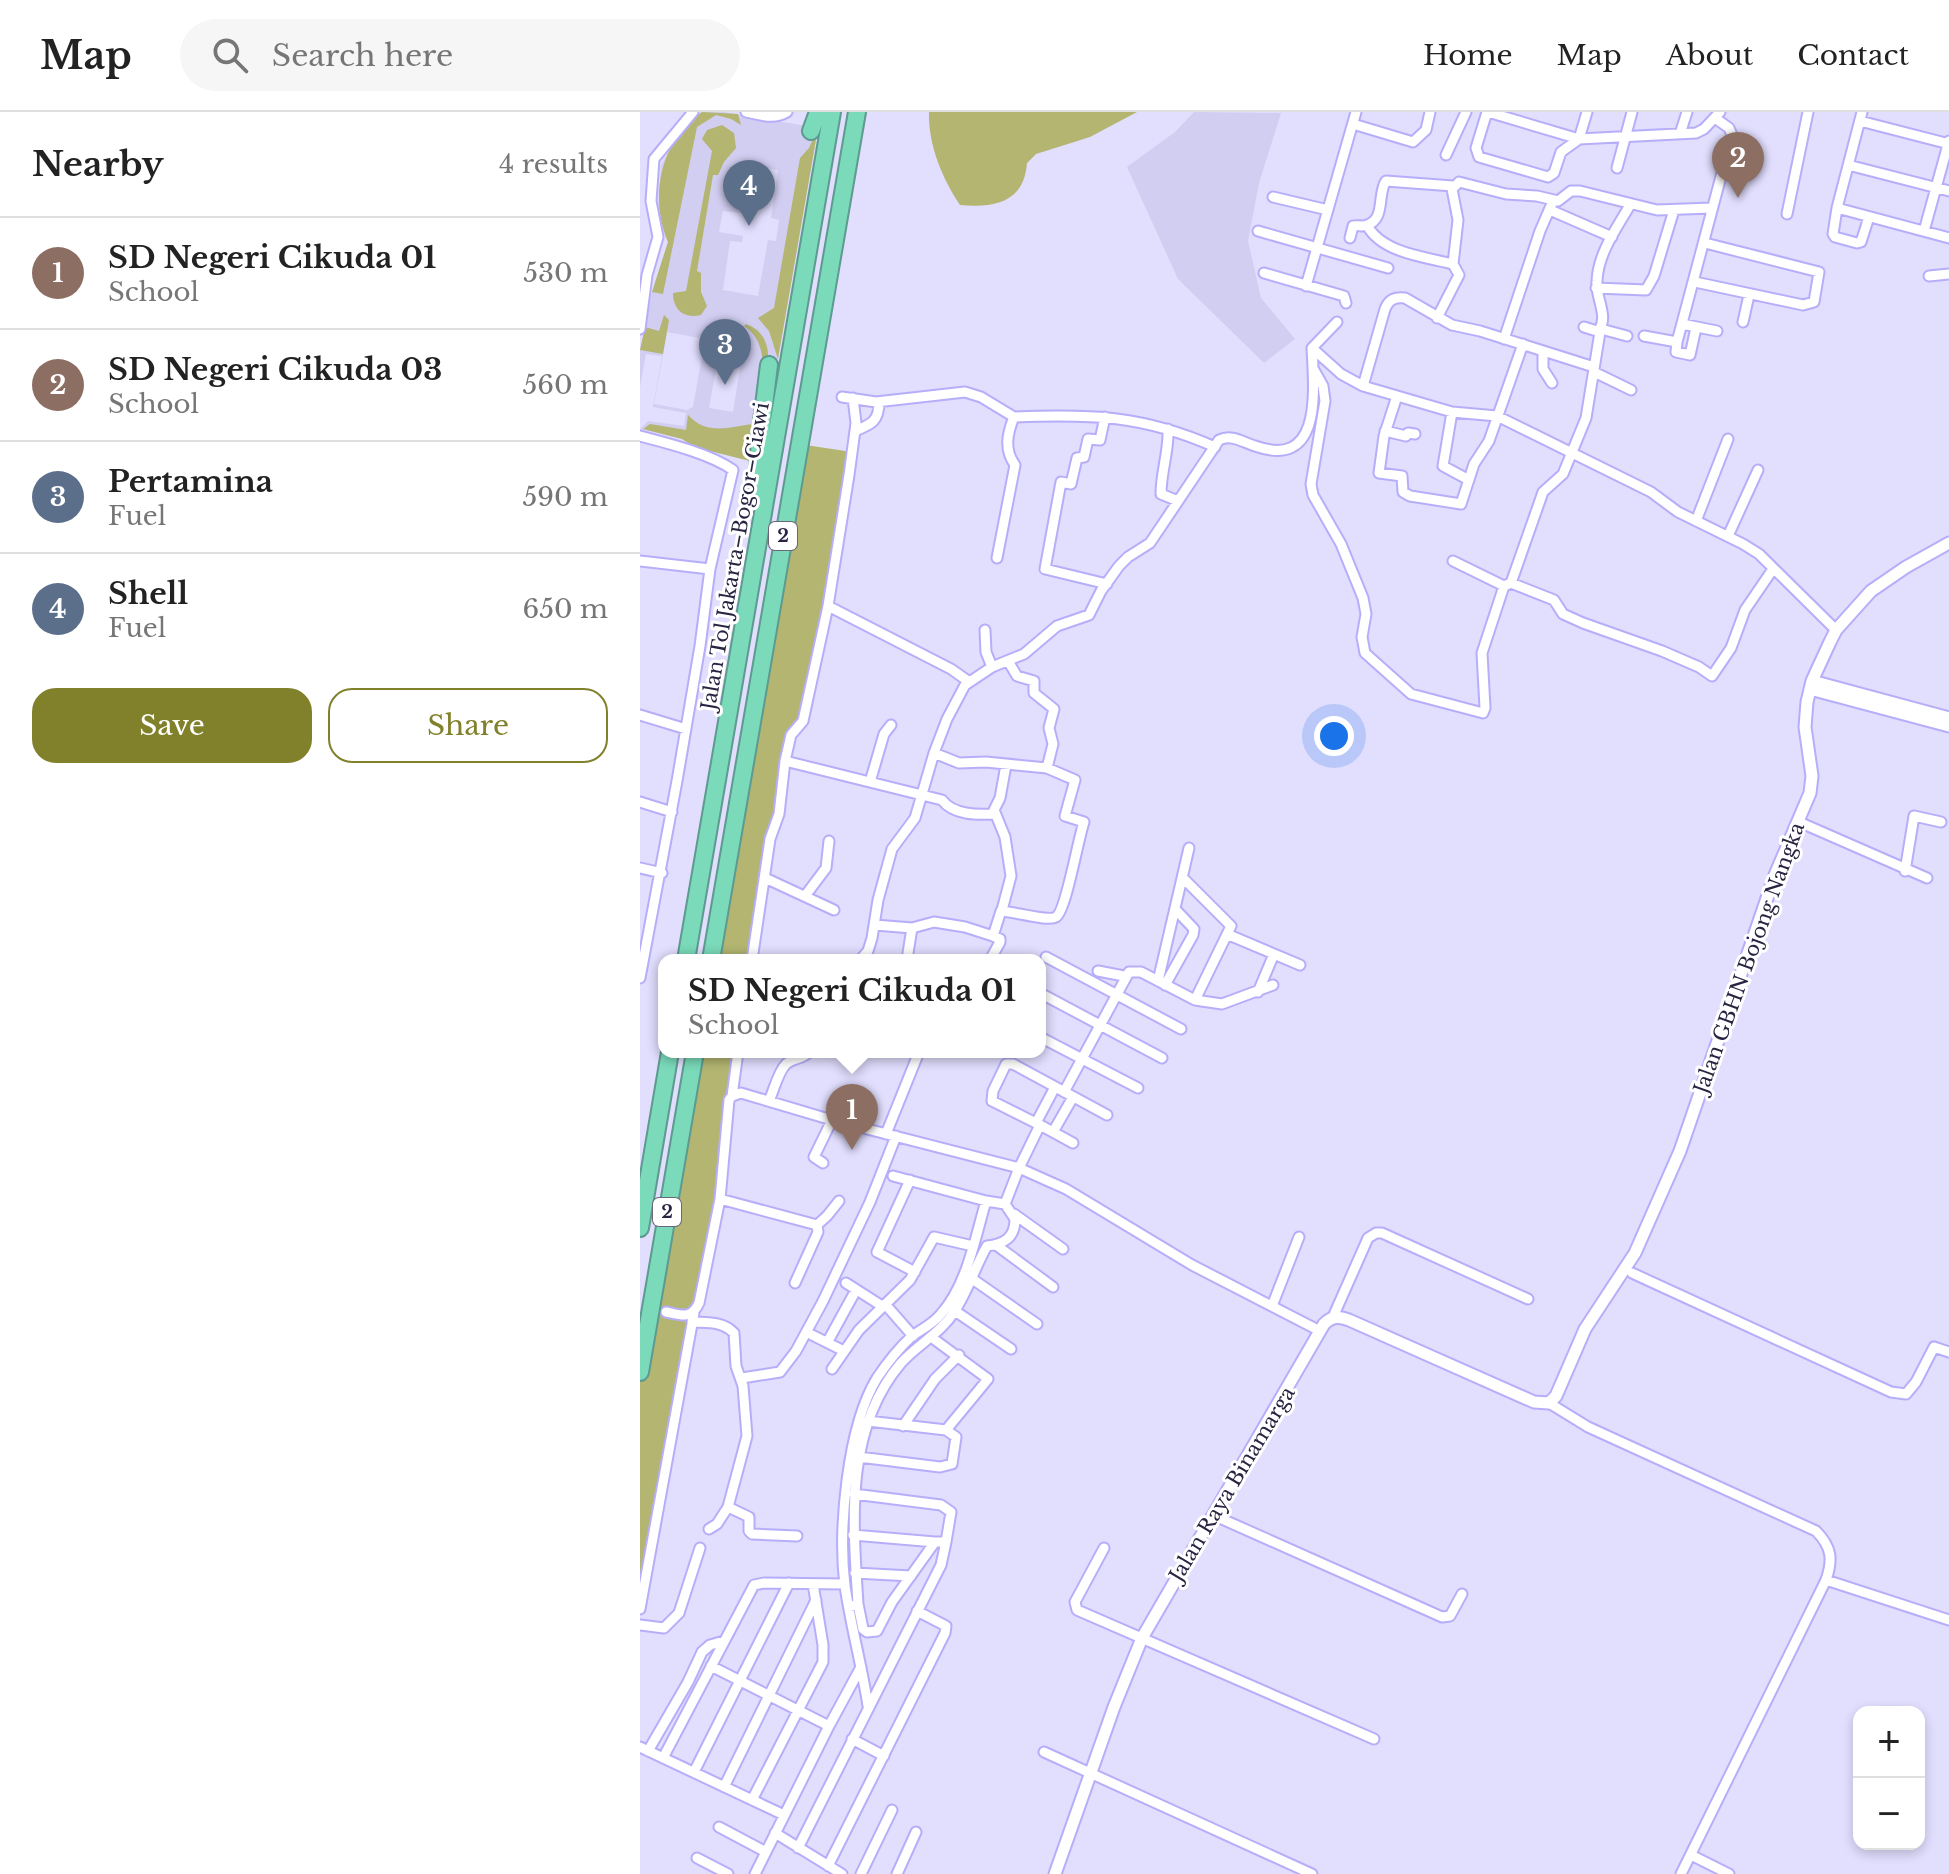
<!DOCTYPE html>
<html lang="en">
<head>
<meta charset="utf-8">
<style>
  :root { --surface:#fff; --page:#f6f6f6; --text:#222; --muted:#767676; --line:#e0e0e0; --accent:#80812a }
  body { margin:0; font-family:"Libre Baskerville",serif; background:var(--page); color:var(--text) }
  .controls { position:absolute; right:24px; bottom:24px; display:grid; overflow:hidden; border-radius:16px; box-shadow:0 4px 12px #0003 }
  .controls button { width:72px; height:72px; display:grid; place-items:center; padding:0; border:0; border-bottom:2px solid var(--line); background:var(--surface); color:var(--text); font:40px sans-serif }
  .you { position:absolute; left:694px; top:624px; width:28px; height:28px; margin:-20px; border:6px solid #fff; border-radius:50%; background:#1a73e8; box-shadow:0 0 0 12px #1a73e833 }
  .badge { display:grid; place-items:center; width:52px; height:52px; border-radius:50%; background:var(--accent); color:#fff; font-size:26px; font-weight:700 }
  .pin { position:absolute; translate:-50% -66px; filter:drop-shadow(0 2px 4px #0008) }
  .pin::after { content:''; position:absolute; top:42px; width:28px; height:24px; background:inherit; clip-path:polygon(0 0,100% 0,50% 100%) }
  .popup { position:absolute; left:18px; top:842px; width:388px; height:104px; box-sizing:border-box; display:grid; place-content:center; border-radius:16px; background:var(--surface); filter:drop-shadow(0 2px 6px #0005); font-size:26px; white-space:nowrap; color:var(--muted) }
  .popup b { font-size:30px; color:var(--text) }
  .popup::after { content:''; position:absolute; left:50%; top:100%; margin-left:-16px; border:16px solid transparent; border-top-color:var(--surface) }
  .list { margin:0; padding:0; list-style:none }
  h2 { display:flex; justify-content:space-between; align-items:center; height:104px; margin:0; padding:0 32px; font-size:34px }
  h2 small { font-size:26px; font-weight:400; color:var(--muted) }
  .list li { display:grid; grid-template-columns:52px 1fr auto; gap:24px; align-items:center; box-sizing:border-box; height:112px; padding:0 32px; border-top:2px solid var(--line) }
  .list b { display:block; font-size:30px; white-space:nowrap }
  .list p { margin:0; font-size:26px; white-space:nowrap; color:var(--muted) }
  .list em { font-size:26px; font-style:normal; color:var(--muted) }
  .actions { display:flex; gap:16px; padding:24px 32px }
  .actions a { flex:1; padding:18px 0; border:2px solid var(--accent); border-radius:24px; text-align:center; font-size:28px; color:var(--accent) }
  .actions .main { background:var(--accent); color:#fff }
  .icon { flex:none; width:44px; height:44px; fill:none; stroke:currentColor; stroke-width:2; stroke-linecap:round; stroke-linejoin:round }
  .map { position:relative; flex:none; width:1309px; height:1762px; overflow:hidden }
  header { display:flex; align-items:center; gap:48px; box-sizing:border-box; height:112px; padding:0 40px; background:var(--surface); border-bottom:2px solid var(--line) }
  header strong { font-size:38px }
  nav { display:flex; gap:44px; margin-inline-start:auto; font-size:28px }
  .search { width:560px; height:72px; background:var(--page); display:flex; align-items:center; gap:20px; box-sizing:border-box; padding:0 28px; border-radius:44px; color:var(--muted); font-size:30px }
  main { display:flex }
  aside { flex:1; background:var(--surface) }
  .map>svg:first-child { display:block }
</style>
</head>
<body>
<header>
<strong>Map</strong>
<div class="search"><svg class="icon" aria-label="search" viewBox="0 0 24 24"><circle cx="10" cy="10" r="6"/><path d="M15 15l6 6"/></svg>Search here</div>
<nav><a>Home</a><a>Map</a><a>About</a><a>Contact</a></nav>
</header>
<main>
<aside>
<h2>Nearby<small>4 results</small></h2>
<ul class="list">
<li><span class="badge" style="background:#8d6e63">1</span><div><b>SD Negeri Cikuda 01</b><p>School</p></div><em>530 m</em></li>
<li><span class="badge" style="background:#8d6e63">2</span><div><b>SD Negeri Cikuda 03</b><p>School</p></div><em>560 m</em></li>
<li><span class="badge" style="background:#5c6f8a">3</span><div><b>Pertamina</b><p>Fuel</p></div><em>590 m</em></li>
<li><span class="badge" style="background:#5c6f8a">4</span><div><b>Shell</b><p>Fuel</p></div><em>650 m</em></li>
</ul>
<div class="actions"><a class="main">Save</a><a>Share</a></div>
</aside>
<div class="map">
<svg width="1309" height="1762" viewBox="0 0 1309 1762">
  <rect width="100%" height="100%" fill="#e1defe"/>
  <!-- built -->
  <path fill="#d1cef1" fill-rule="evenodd" d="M62 0H84L178 16 138 247 128 248 114 350 54 335 42 327 0 317 8 309 44 314 46 301 13 295 22 244 6 242 0 275V239L12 180 28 130 20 112 18 96 21 53 49 9ZM109 54 138 58 131 106 139 108 136 129 128 128 118 184 83 178 90 129 102 130 103 124 79 120 83 99 102 101ZM27 220 65 227 53 295 47 298 14 292ZM78 246 101 250 93 300 69 296Z
    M554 0 641 1 619 71 608 129 621 186 655 227 624 251 538 167 487 55 535 20Z"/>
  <!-- green -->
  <path fill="#b3b571" d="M62 0 98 2 101 13 91 7 76 3 57 15 23 182 12 180 28 130C9 85 20 29 62 0Z
    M289 0H497L450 25 396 42 387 51C384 91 354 96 320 93 302 66 288 32 289 0Z
    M82 13 94 21 96 36 84 50 78 63H73L57 159 61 161V180L67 194 61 203C44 207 33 198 33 181L46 179 72 39 62 27 67 18Z
    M178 16 138 247 129 219 118 206 134 196 160 46 169 36Z
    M24 203 29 208 23 242 0 238 5 215 19 219Z
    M106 212C117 216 124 223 127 235 132 255 118 325 114 350L54 335 42 327 3 317 10 312 46 318 48 303C67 324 89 315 113 312 118 281 136 235 104 214Z
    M159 332 212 340 163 609 154 619 115 848H71Z
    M55 940H99L82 1065 0 1497V1260Z"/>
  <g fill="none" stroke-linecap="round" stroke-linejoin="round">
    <!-- minor casing -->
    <g stroke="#b7aefa" stroke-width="13">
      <path id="minor" d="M106 0C121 3 134 8 147 0
        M847 0 836 36 839 45 908 65 914 61 921 40 939 27 947 0
        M848 0 939 27 1056 21 1064 17 1080 0
        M1222 0 1197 96 1193 122 1195 125 1217 131 1221 130 1229 105
        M1220 9 1309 32
        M713 12 773 30 786 18 790 0
        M1040 22 1047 0
        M806 43 826 0
        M1208 53 1309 79
        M977 56 992 0
        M633 85 688 98
        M1197 96 1309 126
        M910 98 972 125
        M1147 102 1168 0
        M727 113C741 141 786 145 813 152
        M618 119 748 156
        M1284 119 1309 29
        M710 126 713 114C718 113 723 115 727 113 746 107 737 81 746 69L813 74
        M624 161 704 184 706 191
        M1289 164 1309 162
        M1055 170 1163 193 1174 190 1179 160 1065 131
        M666 174 716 0
        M956 176 1006 178 1014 164 1034 98
        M797 206 819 163 813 152 818 108 812 77 819 70 866 82 897 84 918 89 931 79H940L1017 98 1072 96
        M1103 210 1109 183
        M1042 212 1077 219
        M0 217 7 163 18 125 11 89 14 47 53 0
        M961 217 987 224
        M959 218C969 204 955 185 957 169 958 141 977 116 990 93
        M1004 224 1037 230 1092 23 1089 16 1075 6
        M864 227 900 119 913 89
        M1037 230 1036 240 1050 243 1056 216
        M672 236 701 262 723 274 812 300 857 304 1011 380 1038 400 1103 432 1119 442 1196 518
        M903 239V257L912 271
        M674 258 683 274 685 289 671 372 673 383 701 432 723 486 726 502 722 525 725 541 771 582 843 601 845 596 842 541 864 474 871 471 903 380 923 362 946 306 960 220 944 215
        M954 260 991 278
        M723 274 745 197C749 187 755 185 765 186L812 213 840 219 954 255
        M757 284 744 324 739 361 762 364 763 380 770 384 821 392 834 352 849 329 883 232
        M202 285 236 290 325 280 341 285 374 305
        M812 300 803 354 829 368
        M465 305 460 328 448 327 444 345 437 346 431 372 421 370 405 457 467 472
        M528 317C529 340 521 359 521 382L538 389
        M215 319C232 312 239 309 239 290
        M745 319 766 324 768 321 775 322
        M0 324C27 331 71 342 93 358L70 457 60 534 37 669 0 866
        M1056 409 1088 327
        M1088 424 1118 358
        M357 446 375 353C364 338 367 322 374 305 451 302 503 303 575 335
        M0 449 70 457
        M813 449 864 474
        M871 471 914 488 923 502 943 511 1022 539 1059 555 1072 564 1091 536 1105 498 1133 457
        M188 494 311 557 328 569
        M345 518 346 540 352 555
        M368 549 377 564 394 569V581L414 597 409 616 413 632 407 656
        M0 603 46 617
        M294 641 319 651 346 650 407 656 435 668 425 704 444 710C438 727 426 799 416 805 408 810 371 799 361 799L353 824 360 827V830L350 848
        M145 649 151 623 163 609 188 494 209 363 216 311 213 286
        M230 670 244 622 251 613
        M0 690 32 700
        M1159 710 1287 766
        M0 756 22 761
        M1265 759 1274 704 1301 710
        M125 766 194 798
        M165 784 186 756 189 729
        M362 798 371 764 365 725 354 698 360 686 366 653
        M235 813 272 816 268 841
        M272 816 294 810 325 815 353 824
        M589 823 660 853
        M406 845 541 917
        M112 848 130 727 139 702 145 649 302 688C313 703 337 703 355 702
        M220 848 228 839 232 826 238 788 252 737 275 706 294 641 307 607 325 573 352 555 384 542 417 514 449 503 461 479 479 454 488 445 510 431 579 328C592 322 602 330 615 334 683 358 674 278 672 236L697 210
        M458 859 484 864
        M518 869 549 736
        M525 873 553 823 554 817 536 798
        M618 880 634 842
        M400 881 522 946
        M555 888 582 892 633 873
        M400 925 498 976
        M424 980 489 860H501L555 888 591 814 543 766
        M92 984 98 940
        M129 989C134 978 138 960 146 952 154 945 162 948 169 940
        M396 1011 415 975
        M400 1013 433 1031
        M413 1020 433 985
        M246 1022 279 940
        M183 1051 174 1045 192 1008
        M253 1064 346 1089 365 1092 379 1056 400 1013 352 989 353 979 366 952H373L467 1003
        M270 1068 237 1140 275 1160
        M80 1087 177 1113 178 1120 155 1171
        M374 1102 423 1137
        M177 1113 187 1104 199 1089
        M356 1133 413 1175
        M992 1161 1251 1280 1266 1282 1276 1270 1294 1235 1309 1240
        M331 1166 397 1212
        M206 1171 242 1194
        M245 1192 273 1224
        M632 1194 659 1125
        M315 1199 371 1237
        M26 1200C42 1203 51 1208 59 1191L80 1087 89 988 92 984 101 981 192 1008 379 1056 426 1077 552 1153 680 1219
        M693 1205 728 1126 736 1121H742L888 1187
        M52 1210C67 1211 83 1209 94 1221L96 1254 103 1274 107 1324 88 1395 77 1412 69 1417
        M172 1223 204 1239
        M291 1225 348 1267 306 1318
        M188 1229 216 1178
        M192 1257 219 1218 270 1168 294 1125 333 1134
        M102 1266 140 1260 156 1239 183 1189 230 1090 256 1024
        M909 1291 948 1315 1176 1419C1192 1435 1193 1448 1186 1468L1041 1762
        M263 1314 295 1267 319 1243
        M219 1345 300 1355 312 1352 316 1325 306 1318 228 1309
        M214 1382 301 1393 311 1400 306 1430H295L252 1490 237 1519 227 1520 223 1517 218 1492
        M88 1395 109 1405V1419L112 1422 157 1424
        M573 1403 802 1505 810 1504 822 1482
        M213 1423 295 1430
        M464 1436 435 1490 437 1498 734 1627
        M215 1461 271 1464
        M1186 1468 1309 1508
        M209 1495 218 1492C213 1410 204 1318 261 1251 278 1232 301 1221 314 1200 328 1179 335 1155 347 1134 364 1132 375 1126 375 1107L365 1092
        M0 1497 54 1201
        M0 1513 24 1516 39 1501 60 1436
        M71 1554 189 1614
        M228 1594C222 1554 211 1515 205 1474 198 1418 207 1315 237 1266 247 1251 259 1236 272 1224 282 1217 293 1212 301 1202 327 1173 335 1126 346 1089
        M212 1627 244 1644
        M0 1635 144 1703
        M8 1639 48 1570 62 1540 70 1533 84 1529
        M404 1640 672 1762
        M23 1646 114 1473 124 1471 205 1472
        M54 1660 149 1471
        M84 1675 176 1488
        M112 1688 183 1550V1533L173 1472
        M79 1715 126 1740
        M135 1721 202 1762
        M158 1736 301 1453 306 1430
        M1051 1743 1089 1762
        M57 1746 88 1762
        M188 1754 305 1521 306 1514 277 1499
        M115 1762 189 1614 221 1555
        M221 1762 252 1698
        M257 1762 276 1720"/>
    </g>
    <!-- tertiary casing -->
    <g stroke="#b7aefa" stroke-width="15">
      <path id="tertiary" d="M1172 569 1309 606
        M1170 577 1309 614
        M415 1762 474 1595 502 1526 684 1212C692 1204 699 1204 709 1208L894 1290 909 1291 916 1284 945 1217 995 1141 1040 1039 1135 763 1170 681 1172 664 1165 615 1167 590 1172 569 1190 530 1196 518 1231 479 1266 455 1309 431"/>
    </g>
    <!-- motorway casing -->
    <g stroke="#5e9a90" stroke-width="20">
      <path id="motorway" d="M171 19 178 0
        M117 379 120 326 129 253
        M46 848 192 0
        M71 848 217 0
        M0 1116 30 940
        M0 1260 55 940"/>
    </g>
    <!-- minor -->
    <use href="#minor" stroke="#fff" stroke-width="9"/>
    <!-- tertiary -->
    <use href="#tertiary" stroke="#fff" stroke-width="11"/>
    <!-- motorway -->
    <use href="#motorway" stroke="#7adaba" stroke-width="16"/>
  </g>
  <g text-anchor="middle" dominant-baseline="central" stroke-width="6" stroke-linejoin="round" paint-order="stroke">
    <!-- shield labels -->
    <g fill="#fff" stroke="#69667b" stroke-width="2">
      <rect x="129" y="410" width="28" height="28" rx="6"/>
      <rect x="13" y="1086" width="28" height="28" rx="6"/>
    </g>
    <g font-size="18" font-weight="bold" fill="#292442">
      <text x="143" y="424">2</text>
      <text x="27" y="1100">2</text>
    </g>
    <!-- street labels -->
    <g font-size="20" fill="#292442" stroke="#fff">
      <text transform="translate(95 444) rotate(-80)">Jalan Tol Jakarta–Bogor–Ciawi</text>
      <text transform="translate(1109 846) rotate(-70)">Jalan GBHN Bojong Nangka</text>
      <text transform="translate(592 1372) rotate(-59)">Jalan Raya Binamarga</text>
    </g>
  </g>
</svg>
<div class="controls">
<button>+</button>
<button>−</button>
</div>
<div class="you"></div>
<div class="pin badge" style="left:212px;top:1038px;background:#8d6e63">1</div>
<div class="popup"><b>SD Negeri Cikuda 01</b>School</div>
<div class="pin badge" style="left:1098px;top:86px;background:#8d6e63">2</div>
<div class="pin badge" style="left:85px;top:273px;background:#5c6f8a">3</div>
<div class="pin badge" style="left:109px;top:114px;background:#5c6f8a">4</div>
</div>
</main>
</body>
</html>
